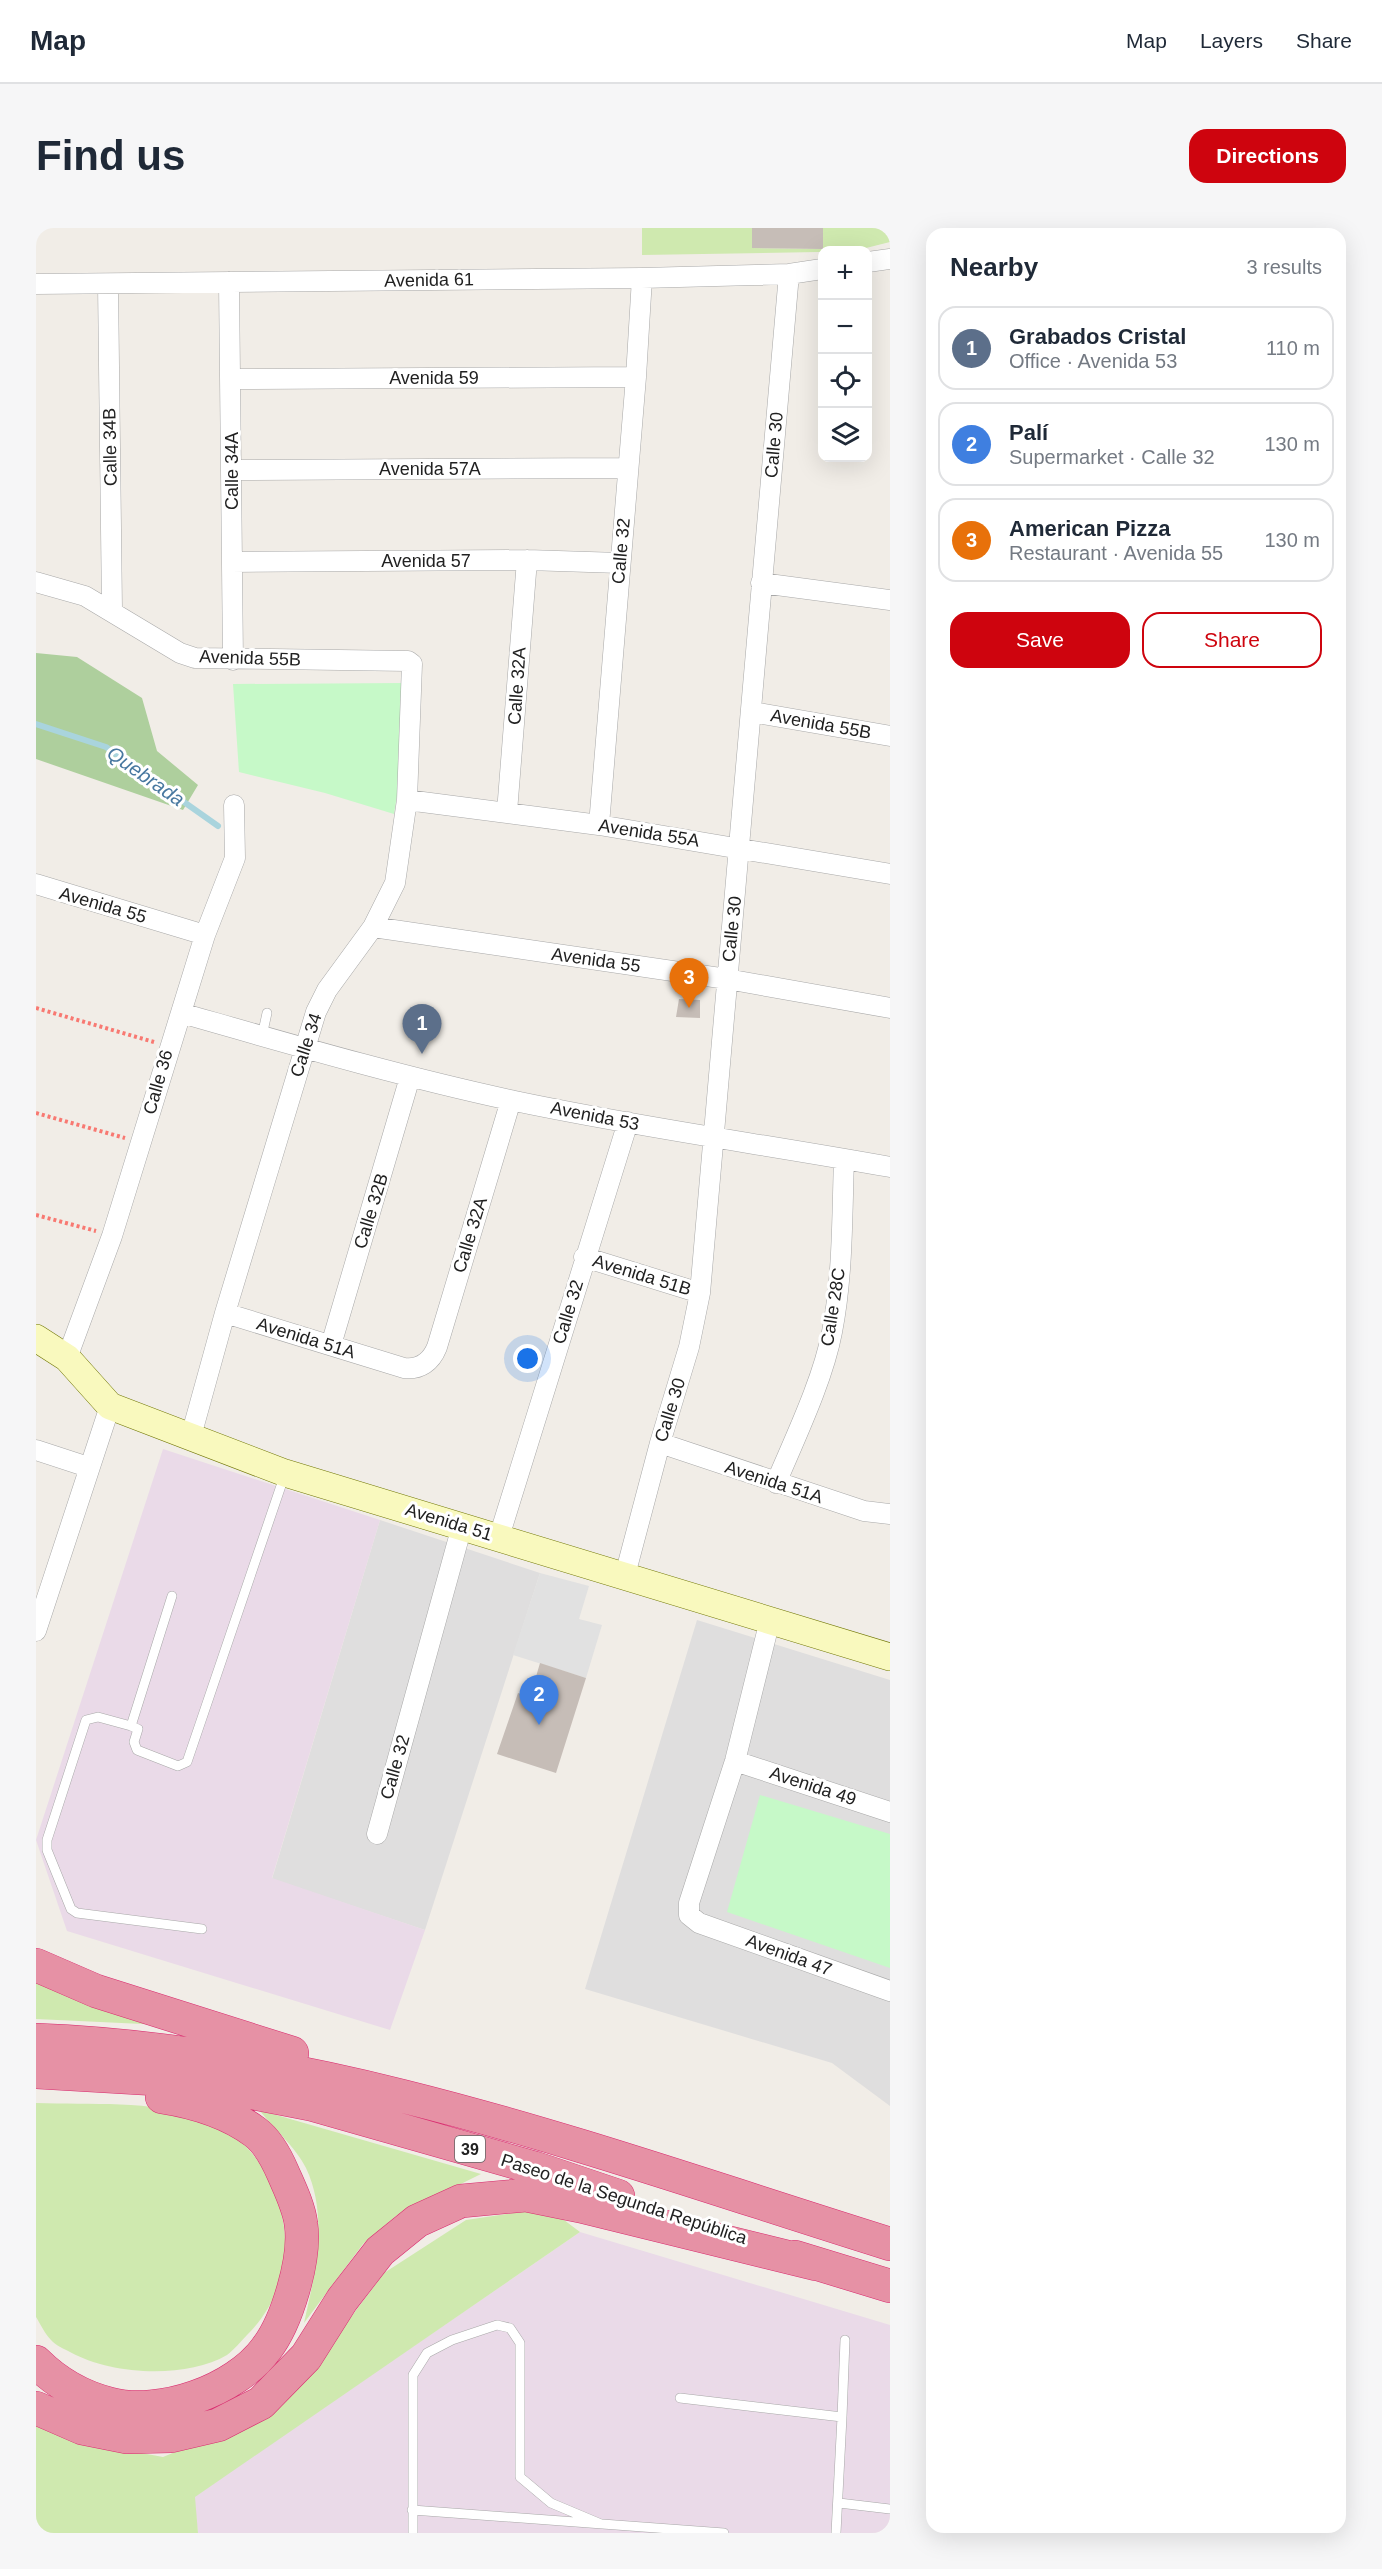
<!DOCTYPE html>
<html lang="en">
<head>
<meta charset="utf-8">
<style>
  :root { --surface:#fff; --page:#f6f6f7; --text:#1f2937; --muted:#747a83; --line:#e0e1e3; --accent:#ce040e }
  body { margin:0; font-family:Arial,sans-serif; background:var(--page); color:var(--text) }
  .controls { position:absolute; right:18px; top:18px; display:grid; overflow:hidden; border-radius:12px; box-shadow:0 6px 24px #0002 }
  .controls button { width:54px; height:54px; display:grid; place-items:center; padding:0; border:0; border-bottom:2px solid var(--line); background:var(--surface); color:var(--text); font:30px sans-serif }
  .you { position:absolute; left:492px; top:1131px; width:21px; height:21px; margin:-15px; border:4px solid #fff; border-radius:50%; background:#1a73e8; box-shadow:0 0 0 9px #1a73e833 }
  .badge { display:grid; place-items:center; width:39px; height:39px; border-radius:50%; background:var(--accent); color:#fff; font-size:20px; font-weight:700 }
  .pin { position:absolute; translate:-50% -50px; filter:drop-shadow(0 2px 3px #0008) }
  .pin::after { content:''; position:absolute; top:32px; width:21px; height:18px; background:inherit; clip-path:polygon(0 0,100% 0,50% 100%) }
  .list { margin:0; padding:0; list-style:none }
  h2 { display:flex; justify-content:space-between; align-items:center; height:78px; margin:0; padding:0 24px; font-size:26px }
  h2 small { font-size:20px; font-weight:400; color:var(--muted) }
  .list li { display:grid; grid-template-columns:39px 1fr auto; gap:18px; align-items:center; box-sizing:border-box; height:84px; margin:0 12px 12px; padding:0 12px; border:2px solid var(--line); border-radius:18px }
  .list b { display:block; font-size:22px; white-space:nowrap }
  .list p { margin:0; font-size:20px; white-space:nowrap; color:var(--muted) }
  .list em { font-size:20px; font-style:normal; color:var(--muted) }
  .actions { display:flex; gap:12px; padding:18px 24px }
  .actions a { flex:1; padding:14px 0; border:2px solid var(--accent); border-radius:18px; text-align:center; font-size:21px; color:var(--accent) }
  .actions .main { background:var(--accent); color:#fff }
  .icon { flex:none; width:33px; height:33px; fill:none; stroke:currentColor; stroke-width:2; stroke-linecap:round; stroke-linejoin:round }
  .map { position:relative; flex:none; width:854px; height:2305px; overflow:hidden; border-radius:18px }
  header { display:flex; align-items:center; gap:36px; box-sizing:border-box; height:84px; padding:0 30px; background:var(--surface); border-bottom:2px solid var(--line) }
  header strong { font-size:28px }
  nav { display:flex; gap:33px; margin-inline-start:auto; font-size:21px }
  .intro { display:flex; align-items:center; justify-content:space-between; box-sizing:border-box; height:144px; padding:0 36px }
  h1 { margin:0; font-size:42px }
  .button { padding:15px 27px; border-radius:18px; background:var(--accent); color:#fff; font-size:21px; font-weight:700 }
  main { display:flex; gap:36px; padding:0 36px }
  aside { flex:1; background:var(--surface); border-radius:18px; box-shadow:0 6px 24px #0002 }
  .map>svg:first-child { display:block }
</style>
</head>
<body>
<header>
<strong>Map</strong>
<nav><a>Map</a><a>Layers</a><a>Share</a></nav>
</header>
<div class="intro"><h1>Find us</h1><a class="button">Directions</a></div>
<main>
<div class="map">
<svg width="854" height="2305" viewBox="0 0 854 2305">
  <rect width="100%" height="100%" fill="#f1ede7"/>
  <!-- residential -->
  <path fill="#dfdede" d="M344 1292 504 1345 389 1702 236 1651Z
    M661 1392 854 1452V1878L796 1835 549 1761Z"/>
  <!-- industrial -->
  <path fill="#eadae8" d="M127 1221 344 1292 236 1650 389 1702 354 1802 31 1703 0 1612Z
    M544 2004 854 2097V2305H162L158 2269Z"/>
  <!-- grass -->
  <path fill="#cfe9af" d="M606 0H716V20L787 21V0H854V14L830 20 783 24 606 27Z
    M0 1745 128 1797 0 1791Z
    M0 1875C54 1877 115 1872 167 1890 200 1902 225 1930 238 1962 259 2014 251 2067 211 2107 205 2113 198 2122 191 2127 150 2151 75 2147 34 2124 28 2121 19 2117 15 2112 9 2106 5 2097 0 2089Z
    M223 1882 445 1946 360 1988 327 2016 268 2095C279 2046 293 1989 270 1940 261 1921 236 1898 223 1882Z
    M512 1980 544 2004 159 2269 162 2305H0V2190L41 2213 127 2229 214 2193 276 2141 348 2045 430 1992Z"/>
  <!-- forest -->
  <path fill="#aecf9d" d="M0 425 41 429 106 470 121 523 162 557 147 582 0 531Z"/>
  <!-- park -->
  <path fill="#c6f9c8" d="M368 455 364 549 358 586 289 565 203 544 197 456Z
    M724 1567 854 1606V1740L691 1684Z"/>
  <!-- parking -->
  <path fill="#e1e1e1" d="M504 1345 553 1358 543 1391 566 1397 550 1450 477 1427Z"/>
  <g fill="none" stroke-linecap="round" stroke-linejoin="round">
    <!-- stream -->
    <path stroke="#a9d4dd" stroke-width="6" d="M0 496 70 519 182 598"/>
  </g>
  <!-- building -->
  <path fill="#c6bdb7" d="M716 0H787V21L716 20Z
    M643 771 664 772V790L640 789Z
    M504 1435 550 1450 520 1545 461 1526 482 1465 494 1469Z"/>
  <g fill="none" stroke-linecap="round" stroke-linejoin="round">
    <!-- lane casing -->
    <g stroke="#a8a8a8" stroke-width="10">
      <path id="lane" d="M226 808 231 785
        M136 1368 95 1498 102 1501 98 1514 101 1522 142 1538 151 1534 249 1246
        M95 1498 62 1489 50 1492 11 1612V1622L35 1681 41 1685 166 1701
        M644 2170 806 2189 809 2112
        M803 2275 854 2281
        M376 2282 688 2305
        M377 2305V2147L391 2125 416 2112 461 2097 474 2100 484 2115V2249L515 2275 565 2296
        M800 2305 806 2189"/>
    </g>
    <!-- street casing -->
    <g stroke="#a8a8a8" stroke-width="21">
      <path id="street" d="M832 34 854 31
        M193 54 197 432
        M0 56 606 50 753 46 786 41
        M72 56 76 382
        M196 151 600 149
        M196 242 592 240
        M196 334 491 332 584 335
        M0 354 49 368 144 425 159 430 372 433 376 436 371 572 359 655 337 699 291 762 280 784 189 1085 155 1208
        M725 355 854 372
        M716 484 854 508
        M371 572 563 597 854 646
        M471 584 491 332
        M563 597 600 149 606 50
        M0 656 169 707
        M337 699 691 751 854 780
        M145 785C254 816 363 848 474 872 600 899 727 916 854 939
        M548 1029 664 1065
        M189 1085 368 1140C384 1142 395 1134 401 1119L475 872
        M295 1117 374 849
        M31 1130 76 1008 169 707 199 630 198 577
        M624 1215 828 1283 854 1286
        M0 1222 52 1239
        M740 1255C759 1210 787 1152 796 1104 807 1048 806 988 808 931
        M463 1309 592 894
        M589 1347 624 1215 653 1119 664 1065 753 46
        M734 1392 699 1533 653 1675V1687L663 1695 854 1763
        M0 1403 74 1178
        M699 1533 854 1584
        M341 1606 426 1298"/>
    </g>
    <!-- secondary casing -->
    <g stroke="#727807" stroke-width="28">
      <path id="secondary" d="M0 1110 31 1130 74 1178 249 1245 854 1429"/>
    </g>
    <!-- highway casing -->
    <g stroke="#d92b6f" stroke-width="34">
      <path id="highway" d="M0 1737 60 1763 256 1825
        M0 1812C295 1823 575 1929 854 2016
        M0 1844 155 1853 274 1876 499 1940 582 1968
        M759 2029 854 2058
        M0 2134C20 2154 46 2169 74 2176 124 2189 199 2163 230 2121 251 2094 270 2031 265 1996 263 1979 254 1961 247 1945 241 1931 231 1913 219 1904 192 1884 158 1874 126 1869
        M0 2180 46 2200 91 2209 135 2208 182 2197 225 2175 270 2129 306 2072 344 2023 381 1993 425 1973 490 1967 544 1978 780 2036"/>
    </g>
    <!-- path -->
    <path stroke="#f87972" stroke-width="4" stroke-dasharray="3 3" stroke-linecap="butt" d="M0 780 118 814
      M0 885 89 910
      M0 987 60 1003"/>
    <!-- lane -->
    <use href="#lane" stroke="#fff" stroke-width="9"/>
    <!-- street -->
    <use href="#street" stroke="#fff" stroke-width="20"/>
    <!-- secondary -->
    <use href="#secondary" stroke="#f9f9be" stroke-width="27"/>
    <!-- highway -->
    <use href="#highway" stroke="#e691a5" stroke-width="33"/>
  </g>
  <g text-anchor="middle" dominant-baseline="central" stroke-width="6" stroke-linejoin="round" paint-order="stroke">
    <!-- shield labels -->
    <rect fill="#fff" stroke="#646464" stroke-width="1.5" x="419" y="1908" width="30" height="26" rx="4.5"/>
    <g font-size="16" font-weight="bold" fill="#212121">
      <text x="434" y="1921">39</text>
    </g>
    <!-- street labels -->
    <g font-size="18" fill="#212121" stroke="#fff">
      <text transform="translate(393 52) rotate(-1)">Avenida 61</text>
      <text x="398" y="150">Avenida 59</text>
      <text transform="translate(738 217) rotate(-85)">Calle 30</text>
      <text transform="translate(74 219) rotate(-91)">Calle 34B</text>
      <text x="394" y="241">Avenida 57A</text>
      <text transform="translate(196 243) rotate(-90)">Calle 34A</text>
      <text transform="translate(585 323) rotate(-85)">Calle 32</text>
      <text x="390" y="333">Avenida 57</text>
      <text transform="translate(214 430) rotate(2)">Avenida 55B</text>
      <text transform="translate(481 458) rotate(-86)">Calle 32A</text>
      <text transform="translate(785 496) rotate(10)">Avenida 55B</text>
      <text transform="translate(613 605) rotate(9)">Avenida 55A</text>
      <text transform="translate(67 677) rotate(16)">Avenida 55</text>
      <text transform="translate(696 701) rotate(-84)">Calle 30</text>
      <text transform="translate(560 732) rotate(8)">Avenida 55</text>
      <text transform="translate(270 817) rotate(-72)">Calle 34</text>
      <text transform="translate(122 854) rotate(-74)">Calle 36</text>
      <text transform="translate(559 888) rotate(11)">Avenida 53</text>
      <text transform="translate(335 983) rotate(-73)">Calle 32B</text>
      <text transform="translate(434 1007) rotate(-73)">Calle 32A</text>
      <text transform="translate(606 1047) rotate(17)">Avenida 51B</text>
      <text transform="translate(797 1079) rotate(-81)">Calle 28C</text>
      <text transform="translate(532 1084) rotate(-73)">Calle 32</text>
      <text transform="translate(270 1110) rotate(17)">Avenida 51A</text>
      <text transform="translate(634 1182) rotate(-73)">Calle 30</text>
      <text transform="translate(738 1254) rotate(18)">Avenida 51A</text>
      <text transform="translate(413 1294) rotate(17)">Avenida 51</text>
      <text transform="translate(359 1539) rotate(-74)">Calle 32</text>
      <text transform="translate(777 1558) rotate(18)">Avenida 49</text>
      <text transform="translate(753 1727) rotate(20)">Avenida 47</text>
      <text transform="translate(588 1971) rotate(18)">Paseo de la Segunda República</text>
    </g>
    <!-- water labels -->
    <g font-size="20" font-style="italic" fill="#4878a0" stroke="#fff">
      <text transform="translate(110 548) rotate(35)">Quebrada</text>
    </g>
  </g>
</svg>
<div class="controls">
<button>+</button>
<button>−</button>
<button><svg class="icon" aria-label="locate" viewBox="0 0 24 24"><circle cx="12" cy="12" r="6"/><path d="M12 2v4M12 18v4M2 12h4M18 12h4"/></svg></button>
<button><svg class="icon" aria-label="layers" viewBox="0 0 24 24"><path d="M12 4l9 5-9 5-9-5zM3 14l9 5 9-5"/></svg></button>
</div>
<div class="you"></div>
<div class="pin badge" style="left:386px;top:826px;background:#5c6f8a">1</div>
<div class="pin badge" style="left:503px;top:1497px;background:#3f7fe0">2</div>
<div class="pin badge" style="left:653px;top:780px;background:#e8710a">3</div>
</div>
<aside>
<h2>Nearby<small>3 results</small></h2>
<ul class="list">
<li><span class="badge" style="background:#5c6f8a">1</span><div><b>Grabados Cristal</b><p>Office · Avenida 53</p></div><em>110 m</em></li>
<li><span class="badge" style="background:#3f7fe0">2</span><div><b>Palí</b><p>Supermarket · Calle 32</p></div><em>130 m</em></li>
<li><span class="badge" style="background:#e8710a">3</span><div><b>American Pizza</b><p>Restaurant · Avenida 55</p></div><em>130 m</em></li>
</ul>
<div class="actions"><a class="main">Save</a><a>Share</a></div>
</aside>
</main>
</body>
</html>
